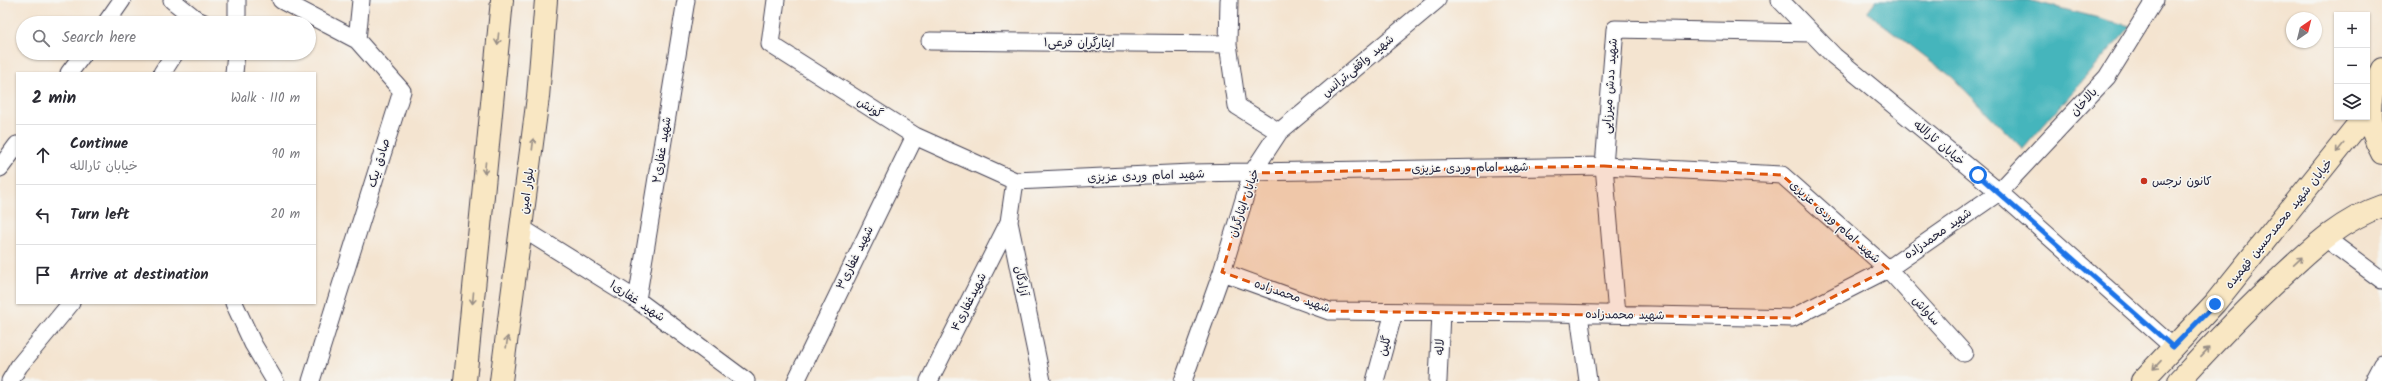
<!DOCTYPE html>
<html lang="en">
<head>
<meta charset="utf-8">
<style>
  :root { --surface:#fff; --page:#f7f7f7; --text:#2b2b33; --muted:#7c7c81; --line:#e1e1e2 }
  body { margin:0; font-family:Kalam,"Playpen Sans Arabic",sans-serif; background:var(--page); color:var(--text) }
  .controls { position:absolute; right:12px; top:12px; display:grid; overflow:hidden; border-radius:0px; box-shadow:0 1px 3px #0004 }
  .controls button { width:36px; height:36px; display:grid; place-items:center; padding:0; border:0; border-bottom:1px solid var(--line); background:var(--surface); color:var(--text); font:20px sans-serif }
  .compass { position:absolute; left:2286px; top:12px; width:36px; height:36px; border-radius:50%; background:var(--surface); box-shadow:0 1px 3px #0004; rotate:35deg }
  .stop { position:absolute; width:12px; height:12px; margin:-9px; border:3px solid #1a73e8; border-radius:50%; background:#fff }
  .stop.end { background:#1a73e8; border-color:#fff; box-shadow:0 1px 4px #0008 }
  .list { margin:0; padding:0; list-style:none }
  h2 { display:flex; justify-content:space-between; align-items:center; height:52px; margin:0; padding:0 16px; font-size:17px }
  h2 small { font-size:13px; font-weight:400; color:var(--muted) }
  .list li { display:grid; grid-template-columns:26px 1fr auto; gap:12px; align-items:center; box-sizing:border-box; height:60px; padding:0 16px; border-top:1px solid var(--line) }
  .list b { display:block; font-size:15px; white-space:nowrap }
  .list p { margin:0; font-size:13px; white-space:nowrap; color:var(--muted) }
  .list em { font-size:13px; font-style:normal; color:var(--muted) }
  .icon { flex:none; width:22px; height:22px; fill:none; stroke:currentColor; stroke-width:2; stroke-linecap:round; stroke-linejoin:round }
  .map { position:relative; flex:none; width:2382px; height:381px; overflow:hidden }
  .search { position:absolute; background:var(--surface); box-shadow:0 1px 3px #0004; left:16px; top:16px; width:300px; height:44px; display:flex; align-items:center; gap:10px; box-sizing:border-box; padding:0 14px; border-radius:22px; color:var(--muted); font-size:15px }
  .panel { position:absolute; background:var(--surface); box-shadow:0 1px 3px #0004; left:16px; top:72px; width:300px; height:232px; border-radius:0px }
  .map>svg:first-child { display:block }
</style>
</head>
<body>
<div class="map">
<svg width="2382" height="381" viewBox="0 0 2382 381">
  <rect width="100%" height="100%" fill="#f6f6f2"/>
  <filter id="ink" filterUnits="userSpaceOnUse"><feTurbulence type="fractalNoise" baseFrequency=".025" numOctaves="2"/><feDisplacementMap in="SourceGraphic" scale="8" xChannelSelector="R" yChannelSelector="G"/><feConvolveMatrix kernelMatrix="1 2 1 2 8 2 1 2 1" color-interpolation-filters="sRGB"/></filter>
  <filter id="wash" filterUnits="userSpaceOnUse"><feTurbulence type="fractalNoise" baseFrequency=".012" numOctaves="4" result="noise"/><feDisplacementMap in="SourceGraphic" scale="16" xChannelSelector="R" yChannelSelector="G"/><feGaussianBlur stdDeviation="0.9" result="paint"/><feColorMatrix in="noise" values="0 0 0 0 0 0 0 0 0 0 0 0 0 0 0 0 0 1.4 0 .05"/><feComposite in="paint" operator="in"/></filter>
  <g filter="url(#wash)">
    <rect width="100%" height="100%" fill="#f4e4d0"/>
    <!-- water -->
    <path fill="#45b5bc" stroke="#346c7c" d="M1876 0H2028L2130 26 2023 149 1952 77 1867 12Z"/>
  </g>
  <g filter="url(#ink)">
    <g fill="none" stroke-linecap="round" stroke-linejoin="round">
      <!-- minor casing -->
      <g stroke="#423f51" stroke-width="19">
        <path id="minor" d="M172 0 197 20 204 23
          M281 0 357 40 402 91 311 381
          M776 0 770 44 915 136 1015 181 1192 173 1604 166 1782 175 1888 269 1964 353
          M1780 0 1834 56 1999 192 2173 347
          M106 23 122 0
          M237 23V0
          M357 40 361 0
          M930 41 1228 44
          M69 73 84 53
          M162 73 175 53
          M234 73 236 53
          M1279 132 1437 0
          M0 168 17 145
          M1015 181 1009 222 1042 381
          M523 229 637 300 746 381
          M2324 237 2382 280
          M1222 272 1329 311 1550 313 1792 318 1888 269 1999 192 2107 77 2155 0
          M637 300 686 0
          M234 303 253 344 275 381
          M1579 314 1588 381
          M1617 314 1604 166 1615 29 1812 33
          M10 381 19 366 71 303
          M796 381 915 136
          M929 381 1009 222
          M1183 381 1222 272 1252 173 1279 132 1237 106 1228 44 1229 0
          M1375 381 1394 312
          M1438 381 1441 312
          M2373 381 2382 364"/>
      </g>
      <!-- secondary casing -->
      <g stroke="#423f51" stroke-width="24">
        <path id="secondary" d="M2382 69C2366 97 2366 125 2382 153
          M465 381 502 0
          M501 381 538 97 546 0
          M2142 381 2215 303 2364 117
          M2179 381C2212 345 2245 310 2281 277 2312 248 2341 220 2382 206"/>
      </g>
      <!-- minor -->
      <use href="#minor" stroke="#fff" stroke-width="17"/>
      <!-- secondary -->
      <use href="#secondary" stroke="#f9e7c3" stroke-width="22"/>
    </g>
    <!-- one-way arrows -->
    <defs><path id="oneway-shaft" d="M-6 0H5M1.5-3L5.5 0L1.5 3" fill="none" stroke-width="1.6" stroke-linecap="round" stroke-linejoin="round"/></defs>
    <g stroke="#988e86">
      <use href="#oneway-shaft" transform="translate(498 39) rotate(96)"/>
      <use href="#oneway-shaft" transform="translate(533 144) rotate(-83)"/>
      <use href="#oneway-shaft" transform="translate(2340 148) rotate(129)"/>
      <use href="#oneway-shaft" transform="translate(485 168) rotate(95)"/>
      <use href="#oneway-shaft" transform="translate(2298 261) rotate(-43)"/>
      <use href="#oneway-shaft" transform="translate(473 298) rotate(95)"/>
      <use href="#oneway-shaft" transform="translate(507 342) rotate(-82)"/>
      <use href="#oneway-shaft" transform="translate(2205 352) rotate(-47)"/>
      <use href="#oneway-shaft" transform="translate(2157 365) rotate(133)"/>
    </g>
  </g>
  <g fill="none" stroke-linecap="round" stroke-linejoin="round" filter="url(#ink)">
    <!-- route -->
    <path stroke="#1a73e8" stroke-width="5" d="M1978 175 2173 347 2215 304"/>
  </g>
  <!-- marked area -->
  <path fill="#de560e" fill-opacity="0.2" stroke="#de560e" stroke-width="3" stroke-dasharray="8 5" stroke-linejoin="round" d="M1604 166 1782 175 1888 269 1792 318 1329 311 1222 272 1252 173Z"/>
  <!-- markers -->
  <circle fill="#c8321e" stroke="#f6f6f2" stroke-width="1.5" cx="2144" cy="181" r="4"/>
  <g text-anchor="middle" dominant-baseline="central" stroke-width="3" stroke-linejoin="round" paint-order="stroke">
    <!-- street labels -->
    <g font-size="12" fill="#22223b" stroke="#f6f6f2">
      <text transform="translate(1079 43) rotate(1)">ایثارگران فرعی۱</text>
      <text transform="translate(1358 66) rotate(-40)">شهید واقفی،ترانس</text>
      <text transform="translate(1610 86) rotate(-86)">شهید ددش میرزایی</text>
      <text transform="translate(2084 102) rotate(-47)">بالاخان</text>
      <text transform="translate(870 108) rotate(32)">گونش</text>
      <text transform="translate(1939 143) rotate(40)">خیابان ثارالله</text>
      <text transform="translate(662 150) rotate(-81)">شهید غفاری۲</text>
      <text transform="translate(379 163) rotate(-73)">صادق بیک</text>
      <text transform="translate(1470 168) rotate(-1)">شهید امام وردی عزیزی</text>
      <text transform="translate(1146 176) rotate(-2)">شهید امام وردی عزیزی</text>
      <text transform="translate(527 191) rotate(-83)">بلوار امین</text>
      <text transform="translate(1244 203) rotate(-71)">خیابان ایثارگران</text>
      <text transform="translate(1835 222) rotate(42)">شهید امام وردی عزیزی</text>
      <text transform="translate(2279 224) rotate(-51)">خیابان شهید محمدحسین فهمیده</text>
      <text transform="translate(1938 234) rotate(-35)">شهید محمدزاده</text>
      <text transform="translate(855 258) rotate(-64)">شهید غفاری۳</text>
      <text transform="translate(1021 281) rotate(79)">آزادگان</text>
      <text transform="translate(1292 296) rotate(19)">شهید محمدزاده</text>
      <text transform="translate(637 301) rotate(34)">شهید غفاری۱</text>
      <text transform="translate(969 302) rotate(-63)">شهیدغفاری۴</text>
      <text transform="translate(1926 311) rotate(48)">ساواش</text>
      <text transform="translate(1625 315) rotate(1)">شهید محمدزاده</text>
      <text transform="translate(1385 346) rotate(-75)">گلین</text>
      <text transform="translate(1440 347) rotate(-88)">لاله</text>
    </g>
    <!-- poi labels -->
    <g font-size="12" fill="#22223b" stroke="#f6f6f2" text-anchor="start">
      <text x="2152" y="181">کانون نرجس</text>
    </g>
  </g>
</svg>
<div class="controls">
<button>+</button>
<button>−</button>
<button><svg class="icon" aria-label="layers" viewBox="0 0 24 24"><path d="M12 4l9 5-9 5-9-5zM3 14l9 5 9-5"/></svg></button>
</div>
<svg class="compass" viewBox="-18 -18 36 36"><path d="M0-13l5 13h-10z" fill="#e53935"/><path d="M0 13l5-13h-10z" fill="#7c7c81"/></svg>
<div class="stop" style="left:1978px;top:175px"></div>
<div class="stop end" style="left:2215px;top:304px"></div>
<div class="search"><svg class="icon" aria-label="search" viewBox="0 0 24 24"><circle cx="10" cy="10" r="6"/><path d="M15 15l6 6"/></svg>Search here</div>
<section class="panel">
<h2>2 min<small>Walk · 110 m</small></h2>
<ul class="list">
<li><svg class="icon" aria-label="ahead" viewBox="0 0 24 24"><path d="M12 20V5M6 11l6-6 6 6"/></svg><div><b>Continue</b><p>خیابان ثارالله</p></div><em>90 m</em></li>
<li><svg class="icon" aria-label="left" viewBox="0 0 24 24"><path d="M17 20v-9H6M10 6l-5 5 5 5"/></svg><div><b>Turn left</b></div><em>20 m</em></li>
<li><svg class="icon" aria-label="arrive" viewBox="0 0 24 24"><path d="M6 21V4h12l-3 4 3 4H6"/></svg><div><b>Arrive at destination</b></div></li>
</ul>
</section>
</div>
</body>
</html>
